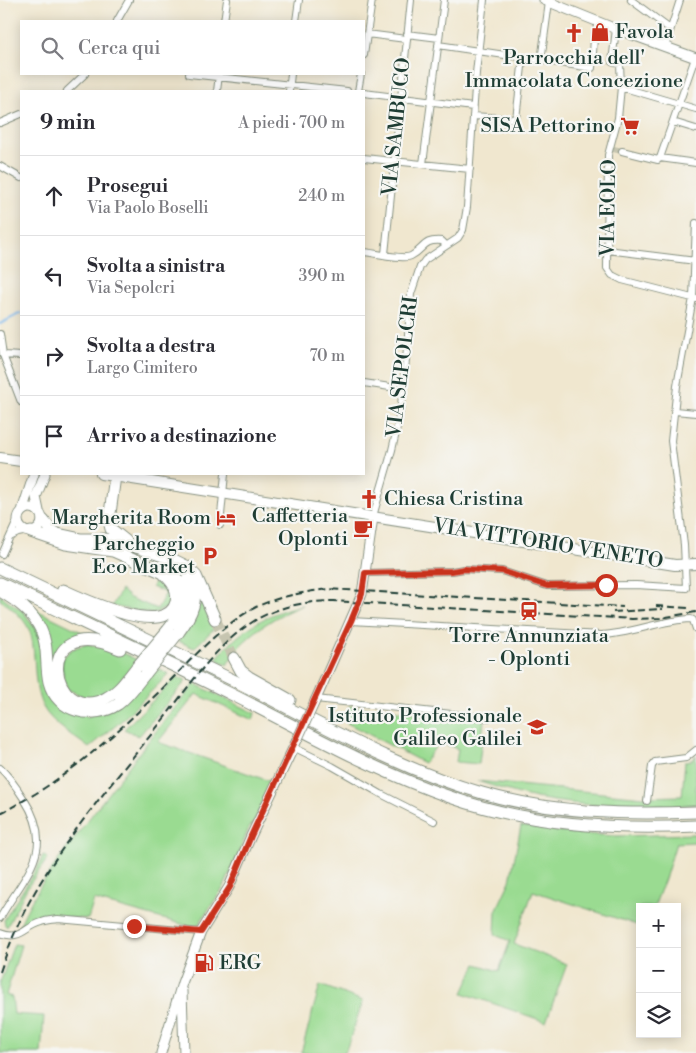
<!DOCTYPE html>
<html lang="it">
<head>
<meta charset="utf-8">
<style>
  :root { --surface:#fff; --page:#f2f2f3; --text:#2b2b33; --muted:#7c7c81; --line:#e1e1e2 }
  body { margin:0; font-family:"Libre Bodoni",serif; background:var(--page); color:var(--text) }
  .controls { position:absolute; right:15px; bottom:15px; display:grid; overflow:hidden; border-radius:0px; box-shadow:0 2px 12px #0003 }
  .controls button { width:45px; height:45px; display:grid; place-items:center; padding:0; border:0; border-bottom:1px solid var(--line); background:var(--surface); color:var(--text); font:25px sans-serif }
  .stop { position:absolute; width:15px; height:15px; margin:-11px; border:4px solid #c8321e; border-radius:50%; background:#fff }
  .stop.end { background:#c8321e; border-color:#fff; box-shadow:0 1px 5px #0008 }
  .list { margin:0; padding:0; list-style:none }
  h2 { display:flex; justify-content:space-between; align-items:center; height:65px; margin:0; padding:0 20px; font-size:21px }
  h2 small { font-size:16px; font-weight:400; color:var(--muted) }
  .list li { display:grid; grid-template-columns:32px 1fr auto; gap:15px; align-items:center; box-sizing:border-box; height:80px; padding:0 20px; border-top:1px solid var(--line) }
  .list b { display:block; font-size:19px; white-space:nowrap }
  .list p { margin:0; font-size:16px; white-space:nowrap; color:var(--muted) }
  .list em { font-size:16px; font-style:normal; color:var(--muted) }
  .icon { flex:none; width:28px; height:28px; fill:none; stroke:currentColor; stroke-width:2; stroke-linecap:round; stroke-linejoin:round }
  .map { position:relative; flex:none; width:696px; height:1053px; overflow:hidden }
  .search { position:absolute; background:var(--surface); box-shadow:0 2px 12px #0003; left:20px; top:20px; width:345px; height:55px; display:flex; align-items:center; gap:12px; box-sizing:border-box; padding:0 18px; border-radius:0px; color:var(--muted); font-size:19px }
  .panel { position:absolute; background:var(--surface); box-shadow:0 2px 12px #0003; left:20px; top:90px; width:345px; height:385px; border-radius:0px }
  .map>svg:first-child { display:block }
</style>
</head>
<body>
<div class="map">
<svg width="696" height="1053" viewBox="0 0 696 1053">
  <rect width="100%" height="100%" fill="#f6f6f2"/>
  <filter id="ink" filterUnits="userSpaceOnUse"><feTurbulence type="fractalNoise" baseFrequency=".02" numOctaves="2"/><feDisplacementMap in="SourceGraphic" scale="10" xChannelSelector="R" yChannelSelector="G"/><feConvolveMatrix kernelMatrix="1 2 1 2 8 2 1 2 1" color-interpolation-filters="sRGB"/></filter>
  <filter id="wash" filterUnits="userSpaceOnUse"><feTurbulence type="fractalNoise" baseFrequency=".0096" numOctaves="4" result="noise"/><feDisplacementMap in="SourceGraphic" scale="20" xChannelSelector="R" yChannelSelector="G"/><feGaussianBlur stdDeviation="1.12" result="paint"/><feColorMatrix in="noise" values="0 0 0 0 0 0 0 0 0 0 0 0 0 0 0 0 0 1.4 0 .05"/><feComposite in="paint" operator="in"/></filter>
  <g filter="url(#wash)">
    <rect width="100%" height="100%" fill="#f0e7cf"/>
    <!-- green -->
    <path fill="#9adb91" stroke="#5c8c62" d="M167 582 174 589 171 606 152 614 112 606 121 590 130 598 157 609 166 593 152 587 154 583Z
      M0 595 24 612 39 635 49 691 88 717 155 667 169 674 120 722 89 748C74 736 52 724 43 707 30 683 39 643 26 624 20 615 9 605 0 600Z
      M200 597 217 626 194 648 178 641C188 626 198 615 200 597Z
      M303 605C274 616 256 629 235 651L237 655 231 658 227 665 216 659C239 631 267 612 303 605Z
      M28 606 88 635 79 637 63 647 61 692 104 704 100 708 83 709 58 693Z
      M88 644 123 653 137 660 112 690 89 699 67 689C61 664 56 651 88 644Z
      M177 677 186 681 139 736 124 729Z
      M195 684 255 713 253 720 196 694 158 742 272 782 252 826 250 825 239 853 224 887 196 928 94 900 88 919C64 917 38 914 18 929 34 889 63 854 88 820 123 774 157 728 195 684Z
      M349 706 484 720 479 764 456 762 458 749 439 742 424 763 347 723Z
      M696 755V805C643 807 588 808 536 798 516 794 497 787 477 781L644 797 682 796 685 761 692 760Z
      M521 826 570 833 616 836 696 834V842L676 843 666 876 654 907H640V926L533 891 514 944 567 964 546 1022 463 993 476 964 499 971 510 941 495 935 496 911 510 881Z
      M43 855 48 858 27 888 7 927 5 925 4 920 40 863Z
      M14 944 21 945 6 995 12 997 14 1014 44 1016 41 1053H0V983Z
      M320 985 363 1001 345 1053H301Z"/>
    <g fill="none" stroke-linecap="round" stroke-linejoin="round">
      <!-- stream -->
      <path stroke="#7bbaef" stroke-width="2" d="M0 324 21 313"/>
    </g>
  </g>
  <g filter="url(#ink)">
    <g fill="none" stroke-linecap="round" stroke-linejoin="round">
      <!-- street-tunnel -->
      <path stroke="#c6c5b0" stroke-width="6" stroke-dasharray="6 3" stroke-linecap="butt" d="M613 149 622 151"/>
      <!-- highway-tunnel -->
      <path stroke="#c6c5b0" stroke-width="11" stroke-dasharray="11 5.5" stroke-linecap="butt" d="M215 619 234 658"/>
      <!-- street casing -->
      <g stroke="#889282" stroke-width="8">
        <path id="street" d="M631 0 670 29
          M117 21 129 0
          M224 21 227 0
          M296 21 299 0
          M616 29 612 62 620 64 621 87 618 118 608 155 607 268 612 275 622 280 696 299
          M367 34 406 39
          M407 34 439 38
          M438 45 592 68 594 38 598 22
          M665 47 680 0
          M364 55 372 0
          M541 61 549 2
          M189 74 347 91
          M621 87 696 109
          M67 91 85 74
          M217 91 219 75
          M289 91 291 74
          M358 91 361 74
          M364 93 473 107
          M473 116 516 119 523 58
          M673 122 696 129
          M0 123 21 114
          M622 151 658 160 660 158 696 163
          M364 158 470 169
          M660 158 695 58
          M423 164 444 0
          M0 166 21 178
          M607 250 696 261
          M364 252C374 253 403 260 411 256 425 249 422 239 442 241L446 245
          M385 254 411 0
          M0 334 3 355 21 402
          M3 355 21 356
          M364 383 403 389
          M675 411 696 413
          M373 517C379 494 386 472 392 450 405 399 407 346 411 294L420 267 425 260 458 238 463 230 467 207 476 73 484 0
          M220 525 225 474
          M10 537 18 533 28 531
          M2 554 18 519
          M365 573 452 571 464 569 502 571 547 586 636 585 686 588 684 545 671 441 677 386 693 298 696 223
          M351 621 601 635C632 634 660 620 691 619L693 620 696 629
          M316 699 488 718
          M293 747 332 766 381 794 434 821
          M0 768C10 777 17 788 24 799 57 850 25 874 0 918
          M647 801 652 766 655 762 686 758 696 750
          M0 933C21 941 24 927 42 922 47 920 53 920 58 919L201 932"/>
      </g>
      <!-- secondary casing -->
      <g stroke="#889282" stroke-width="11">
        <path id="secondary" d="M544 0 616 29 696 58
          M18 520a12 12 0 1 1 24 0a12 12 0 1 1-24 0Z
          M22 511 34 474
          M39 511 36 497 45 474
          M316 699 362 594 373 517
          M182 991 184 1053
          M161 1053 182 983 201 932 229 887 251 836 299 736"/>
      </g>
      <!-- primary casing -->
      <g stroke="#889282" stroke-width="12">
        <path id="primary" d="M0 458 21 461
          M101 474 675 565 696 564"/>
      </g>
      <!-- highway casing -->
      <g stroke="#889282" stroke-width="13">
        <path id="highway" d="M115 476 109 521 111 529 126 541
          M43 520 53 532 58 534 81 539H104L119 541 172 559 186 566 196 576 215 619
          M31 532 66 544 113 551 175 578 183 586 185 600 181 613 168 630
          M0 568C78 606 157 643 235 681 316 721 395 768 482 793 552 813 624 815 696 812
          M0 583C77 620 155 656 231 694 303 730 374 771 450 797 529 825 613 830 696 826
          M63 590C83 599 167 639 176 602 179 588 171 581 162 572
          M0 591C17 601 32 611 41 630 49 646 45 665 49 682 57 713 94 720 118 704 129 696 137 683 146 673
          M178 633C191 616 202 597 188 577
          M120 649C28 609 50 728 106 698 119 692 127 679 136 668
          M234 658 241 671 249 677 290 700"/>
      </g>
      <!-- street -->
      <use href="#street" stroke="#fff" stroke-width="6"/>
      <!-- secondary -->
      <use href="#secondary" stroke="#fff" stroke-width="9"/>
      <!-- primary -->
      <use href="#primary" stroke="#fff" stroke-width="10"/>
      <!-- highway -->
      <use href="#highway" stroke="#fff" stroke-width="11"/>
      <!-- rail -->
      <path stroke="#1f3d34" stroke-width="2" stroke-dasharray="8 4" stroke-linecap="butt" d="M656 606 690 608
        M613 612 663 609
        M0 813C10 809 20 802 30 797 80 767 123 727 165 686 193 658 220 626 256 607 279 596 304 592 329 589L623 607
        M0 972C7 951 15 931 24 912 58 845 115 780 162 721 188 688 214 647 251 623 275 607 305 601 334 601L632 619 660 618 696 612"/>
      <!-- secondary-bridge casing -->
      <g stroke="#889282" stroke-width="11" stroke-linecap="butt">
        <path id="secondary-bridge" d="M299 736 316 699"/>
      </g>
      <!-- highway-bridge casing -->
      <g stroke="#889282" stroke-width="13" stroke-linecap="butt">
        <path id="highway-bridge" d="M136 668 168 630
          M146 673 178 633"/>
      </g>
      <!-- secondary-bridge -->
      <use href="#secondary-bridge" stroke="#fff" stroke-width="9"/>
      <!-- highway-bridge -->
      <use href="#highway-bridge" stroke="#fff" stroke-width="11"/>
    </g>
  </g>
  <g fill="none" stroke-linecap="round" stroke-linejoin="round" filter="url(#ink)">
    <!-- route -->
    <path stroke="#c8321e" stroke-width="6" d="M134 926 201 932 230 887 251 836 351 621 362 594 365 573 452 571 464 569 502 571 547 586 606 585"/>
  </g>
  <!-- icons -->
  <defs>
    <g id="shop-bare" transform="scale(1.5)"><path d="M-5-2.5h2.3a2.7 3.5 0 0 1 5.4 0H5L5.5 6h-11ZM-1.5-2.5h3a1.5 2.3 0 0 0-3 0Z" fill="#c8321e" stroke="#f6f6f2" stroke-width="2.5" paint-order="stroke"/></g>
    <g id="church-bare" transform="scale(1.5)"><path d="M-1.2-6h2.4v3.5h3.3v2.4h-3.3V6h-2.4V-.1h-3.3v-2.4h3.3Z" fill="#c8321e" stroke="#f6f6f2" stroke-width="2.5" paint-order="stroke"/></g>
    <g id="supermarket-bare" transform="scale(1.5)"><path d="M-6-5.5h2.5l.6 2H6L4.5 2H-2.5L-4.4-4H-6ZM-1.5 3.2a1.3 1.3 0 1 0 .1 0ZM3 3.2a1.3 1.3 0 1 0 .1 0Z" fill="#c8321e" stroke="#f6f6f2" stroke-width="2.5" paint-order="stroke"/></g>
    <g id="hotel-bare" transform="scale(1.5)"><path d="M-6-4.5h1.5V1H6V5H4.5V3h-9V5H-6ZM-4 0a1.8 1.8 0 1 1 3.6 0ZM.5 0V-2.5h3Q6-2.5 6 0Z" fill="#c8321e" stroke="#f6f6f2" stroke-width="2.5" paint-order="stroke"/></g>
    <g id="cafe-bare" transform="scale(1.5)"><path d="M-5.5-4.5H6V0H3Q3 3.5 0 3.5H-2.5Q-5.5 3.5-5.5 0ZM3-3.2v2h1.7v-2ZM-6 4.5H4V6H-6Z" fill="#c8321e" stroke="#f6f6f2" stroke-width="2.5" paint-order="stroke"/></g>
    <g id="parking-bare" transform="scale(1.5)"><path d="M-3.5-5.5H1a3.5 3.5 0 0 1 0 7H-1V5.5H-3.5ZM-1-3.4V-.6H.8a1.4 1.4 0 0 0 0-2.8Z" fill="#c8321e" stroke="#f6f6f2" stroke-width="2.5" paint-order="stroke"/></g>
    <g id="station-bare" transform="scale(1.5)"><path d="M-3-6H3Q5-6 5-4V2Q5 4 3 4L4.5 6H3L1.5 4h-3L-3 6H-4.5L-3 4Q-5 4-5 2V-4Q-5-6-3-6ZM-3.5-4v3h7v-3ZM-3.5 1v1.5H-2V1ZM2 1v1.5H3.5V1Z" fill="#c8321e" stroke="#f6f6f2" stroke-width="2.5" paint-order="stroke"/></g>
    <g id="school-bare" transform="scale(1.5)"><path d="M0-5L7-2L0 1L-7-2ZM-4 1L0 2.5L4 1V4Q0 6-4 4Z" fill="#c8321e" stroke="#f6f6f2" stroke-width="2.5" paint-order="stroke"/></g>
    <g id="fuel-bare" transform="scale(1.5)"><path d="M-5.5-6h7V0h2V4h1.3V-2.5L3-4.5l.8-.8L6-3V5H2.5V1h-1V6h-7ZM-4.2-4.7v3.2H.2V-4.7Z" fill="#c8321e" stroke="#f6f6f2" stroke-width="2.5" paint-order="stroke"/></g>
  </defs>
  <g fill-rule="evenodd">
    <use href="#shop-bare" x="600" y="32"/>
    <use href="#church-bare" x="574" y="33"/>
    <use href="#supermarket-bare" x="630" y="126"/>
    <use href="#church-bare" x="369" y="499"/>
    <use href="#hotel-bare" x="226" y="518"/>
    <use href="#cafe-bare" x="363" y="528"/>
    <use href="#parking-bare" x="210" y="556"/>
    <use href="#station-bare" x="529" y="611"/>
    <use href="#school-bare" x="537" y="727"/>
    <use href="#fuel-bare" x="204" y="963"/>
  </g>
  <g text-anchor="middle" dominant-baseline="central" stroke-width="4.5" stroke-linejoin="round" paint-order="stroke">
    <!-- poi labels -->
    <g font-size="20" fill="#1f3d34" stroke="#f6f6f2" text-anchor="end">
      <text x="615" y="32" text-anchor="start">Favola</text>
      <text x="574" y="58" text-anchor="middle">Parrocchia dell'<tspan x="574" dy="23">Immacolata Concezione</tspan></text>
      <text x="615" y="126">SISA Pettorino</text>
      <text x="384" y="499" text-anchor="start">Chiesa Cristina</text>
      <text x="348" y="516">Caffetteria<tspan x="348" dy="23">Oplonti</tspan></text>
      <text x="211" y="518">Margherita Room</text>
      <text x="195" y="544">Parcheggio<tspan x="195" dy="23">Eco Market</tspan></text>
      <text x="529" y="636" text-anchor="middle">Torre Annunziata<tspan x="529" dy="23">- Oplonti</tspan></text>
      <text x="522" y="716">Istituto Professionale<tspan x="522" dy="23">Galileo Galilei</tspan></text>
      <text x="219" y="963" text-anchor="start">ERG</text>
    </g>
    <!-- street labels -->
    <g font-size="20" fill="#1f3d34" stroke="#f6f6f2">
      <text transform="translate(397 127) rotate(-84)">VIA SAMBUCO</text>
      <text transform="translate(609 208) rotate(-89)">VIA EOLO</text>
      <text transform="translate(403 367) rotate(-83)">VIA SEPOLCRI</text>
      <text transform="translate(548 544) rotate(9)">VIA VITTORIO VENETO</text>
    </g>
  </g>
</svg>
<div class="controls">
<button>+</button>
<button>−</button>
<button><svg class="icon" aria-label="layers" viewBox="0 0 24 24"><path d="M12 4l9 5-9 5-9-5zM3 14l9 5 9-5"/></svg></button>
</div>
<div class="stop" style="left:606px;top:585px"></div>
<div class="stop end" style="left:134px;top:926px"></div>
<div class="search"><svg class="icon" aria-label="search" viewBox="0 0 24 24"><circle cx="10" cy="10" r="6"/><path d="M15 15l6 6"/></svg>Cerca qui</div>
<section class="panel">
<h2>9 min<small>A piedi · 700 m</small></h2>
<ul class="list">
<li><svg class="icon" aria-label="ahead" viewBox="0 0 24 24"><path d="M12 20V5M6 11l6-6 6 6"/></svg><div><b>Prosegui</b><p>Via Paolo Boselli</p></div><em>240 m</em></li>
<li><svg class="icon" aria-label="left" viewBox="0 0 24 24"><path d="M17 20v-9H6M10 6l-5 5 5 5"/></svg><div><b>Svolta a sinistra</b><p>Via Sepolcri</p></div><em>390 m</em></li>
<li><svg class="icon" aria-label="right" viewBox="0 0 24 24"><path d="M7 20v-9h11M14 6l5 5-5 5"/></svg><div><b>Svolta a destra</b><p>Largo Cimitero</p></div><em>70 m</em></li>
<li><svg class="icon" aria-label="arrive" viewBox="0 0 24 24"><path d="M6 21V4h12l-3 4 3 4H6"/></svg><div><b>Arrivo a destinazione</b></div></li>
</ul>
</section>
</div>
</body>
</html>
